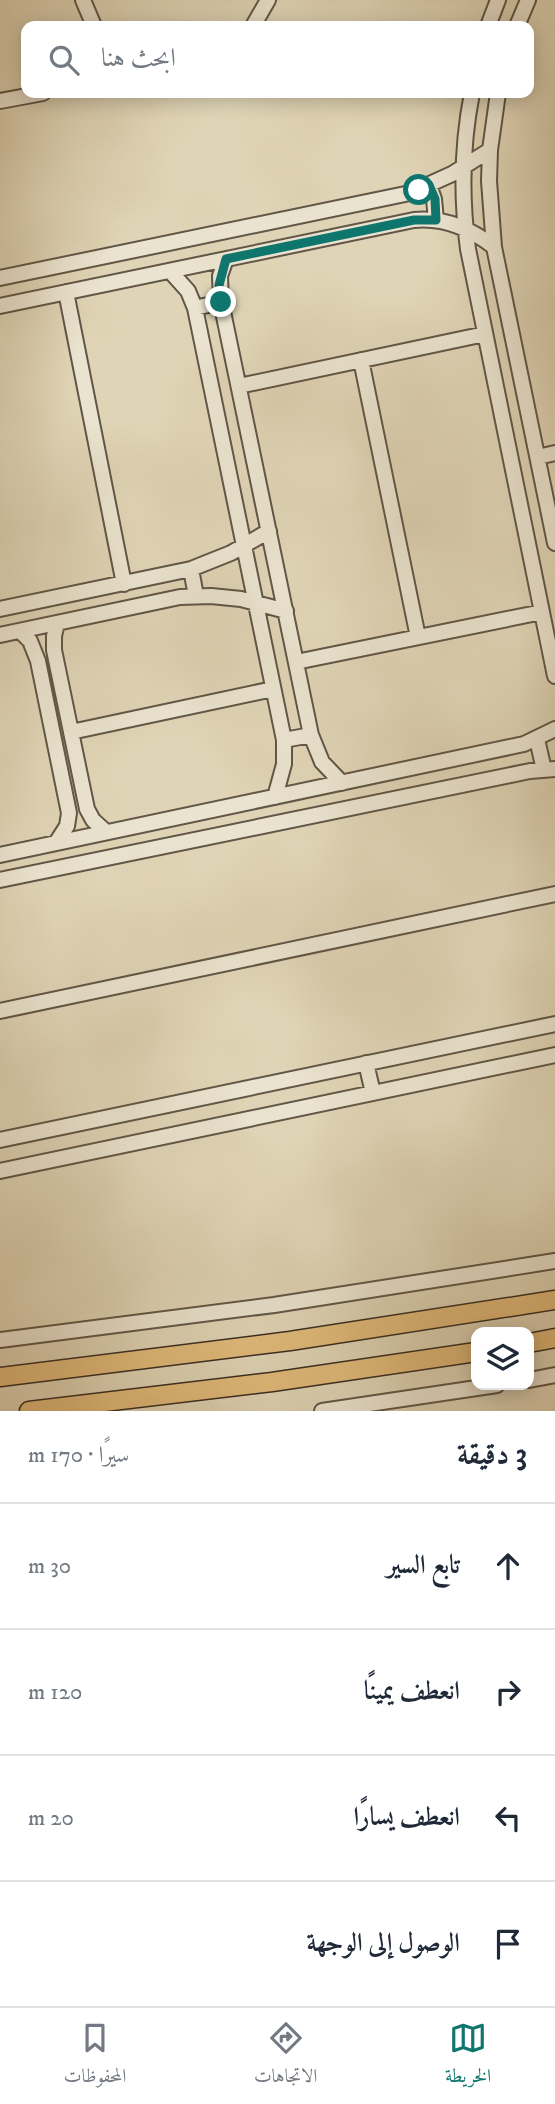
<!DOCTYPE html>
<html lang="ar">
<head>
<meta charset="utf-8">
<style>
  :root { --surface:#fff; --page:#f2f2f3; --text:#1f2937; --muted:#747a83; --line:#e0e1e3; --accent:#0f766e }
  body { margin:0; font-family:"IM FELL DW Pica",Amiri,serif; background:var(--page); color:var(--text); direction:rtl }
  .controls { position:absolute; right:21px; bottom:21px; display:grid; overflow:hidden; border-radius:14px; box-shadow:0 4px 18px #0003 }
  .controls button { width:63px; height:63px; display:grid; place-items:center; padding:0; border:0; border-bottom:2px solid var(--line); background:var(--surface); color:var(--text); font:35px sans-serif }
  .stop { position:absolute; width:21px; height:21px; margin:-16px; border:5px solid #0f766e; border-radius:50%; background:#fff }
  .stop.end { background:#0f766e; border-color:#fff; box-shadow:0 2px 7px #0008 }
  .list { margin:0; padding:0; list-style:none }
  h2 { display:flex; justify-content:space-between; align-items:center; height:91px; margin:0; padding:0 28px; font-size:30px }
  h2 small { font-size:23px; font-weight:400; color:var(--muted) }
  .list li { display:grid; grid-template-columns:46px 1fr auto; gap:21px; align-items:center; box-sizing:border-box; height:126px; padding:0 28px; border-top:2px solid var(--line) }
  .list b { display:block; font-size:26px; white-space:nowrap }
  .list em { font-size:23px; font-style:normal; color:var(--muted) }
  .icon { flex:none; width:38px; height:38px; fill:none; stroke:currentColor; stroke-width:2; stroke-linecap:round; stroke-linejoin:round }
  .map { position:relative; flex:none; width:555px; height:1411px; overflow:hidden; direction:ltr }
  .search { position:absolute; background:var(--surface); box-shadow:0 4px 18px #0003; left:21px; right:21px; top:21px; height:77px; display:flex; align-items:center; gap:18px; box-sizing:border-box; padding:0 24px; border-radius:14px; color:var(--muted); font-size:26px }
  .sheet { height:595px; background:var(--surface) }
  nav { display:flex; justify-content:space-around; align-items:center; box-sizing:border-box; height:98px; border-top:2px solid var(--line); background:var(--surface); font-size:19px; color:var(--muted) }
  nav a { display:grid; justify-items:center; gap:4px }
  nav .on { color:var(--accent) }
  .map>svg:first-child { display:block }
</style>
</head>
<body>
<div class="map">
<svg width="555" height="1411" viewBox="0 0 555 1411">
  <rect width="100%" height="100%" fill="#dfd4b5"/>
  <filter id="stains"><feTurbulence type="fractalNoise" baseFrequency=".00286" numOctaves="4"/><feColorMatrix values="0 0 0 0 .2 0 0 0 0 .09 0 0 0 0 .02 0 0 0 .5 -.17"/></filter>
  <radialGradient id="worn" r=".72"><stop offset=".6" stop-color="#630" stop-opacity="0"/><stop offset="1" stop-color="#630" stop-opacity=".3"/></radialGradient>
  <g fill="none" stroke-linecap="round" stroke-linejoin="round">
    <!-- minor casing -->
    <g stroke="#615647" stroke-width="18">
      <path id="minor" d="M83 0 94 26
        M253 26 268 0
        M488 26 498 0
        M517 26 528 0
        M472 93C462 144 461 197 468 249L555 676
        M498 93 490 150 489 181 494 247 555 543
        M0 101 43 93
        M429 185 434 199 436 220
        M226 259 220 276 221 302 311 735 322 762 342 783
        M170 271 188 291 195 308 284 740V764L275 797
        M0 278 410 193 452 174 490 150
        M66 292 124 584
        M0 306 414 220C444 217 471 229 494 247
        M195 308 221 302
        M361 360 418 637
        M239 386 485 334
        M538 457 555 453
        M191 569 196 596
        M0 609 191 569 231 553 269 531
        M57 623 54 636V650L87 809 93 820 106 832
        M20 631 30 641 38 661 69 813 67 826 56 843
        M0 635 180 597 211 596 241 599 286 611
        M296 662 542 612
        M71 732 273 689
        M537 739 544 770
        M284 740 311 735
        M0 855 524 744 555 729
        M0 880 530 771 555 769
        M0 1011 555 894
        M366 1063 373 1093
        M0 1140 555 1024
        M0 1171 555 1055
        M0 1340 274 1305 555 1261
        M529 1380 555 1375
        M322 1411 497 1385"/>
    </g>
    <!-- major casing -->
    <g stroke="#372c22" stroke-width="21">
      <path id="major" d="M529 1343 555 1338
        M0 1377 290 1341 555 1300
        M29 1411 272 1382 476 1352"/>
    </g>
    <!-- minor -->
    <use href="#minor" stroke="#eae3cf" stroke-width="14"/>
    <!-- major -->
    <use href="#major" stroke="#e0ba7a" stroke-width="18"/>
  </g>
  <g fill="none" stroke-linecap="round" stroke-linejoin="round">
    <!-- route -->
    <path stroke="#0f766e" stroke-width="9" d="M221 302 219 285 226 259 414 220H436L435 199 429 185 419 190"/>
  </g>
  <rect width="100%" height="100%" filter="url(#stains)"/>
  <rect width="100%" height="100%" fill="url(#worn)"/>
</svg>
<div class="controls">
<button><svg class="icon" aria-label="layers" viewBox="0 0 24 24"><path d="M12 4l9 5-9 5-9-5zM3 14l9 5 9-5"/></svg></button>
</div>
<div class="stop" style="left:419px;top:190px"></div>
<div class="stop end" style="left:221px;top:302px"></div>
<div class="search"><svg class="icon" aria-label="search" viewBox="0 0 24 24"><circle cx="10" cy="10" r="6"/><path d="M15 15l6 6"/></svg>ابحث هنا</div>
</div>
<section class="sheet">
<h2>3 دقيقة<small>سيرًا · 170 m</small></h2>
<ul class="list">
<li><svg class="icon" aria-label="ahead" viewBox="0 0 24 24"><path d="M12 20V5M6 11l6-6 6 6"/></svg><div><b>تابع السير</b></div><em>30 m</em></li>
<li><svg class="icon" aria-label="right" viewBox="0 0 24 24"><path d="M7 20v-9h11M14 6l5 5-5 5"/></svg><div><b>انعطف يمينًا</b></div><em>120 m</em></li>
<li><svg class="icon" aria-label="left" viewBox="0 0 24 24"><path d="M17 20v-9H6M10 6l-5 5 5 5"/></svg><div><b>انعطف يسارًا</b></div><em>20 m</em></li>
<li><svg class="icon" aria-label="arrive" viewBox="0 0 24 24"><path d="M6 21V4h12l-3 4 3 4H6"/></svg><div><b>الوصول إلى الوجهة</b></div></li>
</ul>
</section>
<nav>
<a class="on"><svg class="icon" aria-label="map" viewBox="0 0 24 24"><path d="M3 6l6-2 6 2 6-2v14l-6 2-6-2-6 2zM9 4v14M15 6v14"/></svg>الخريطة</a>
<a><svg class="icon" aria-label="directions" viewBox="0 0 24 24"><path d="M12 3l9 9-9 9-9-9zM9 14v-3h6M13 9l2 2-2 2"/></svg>الاتجاهات</a>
<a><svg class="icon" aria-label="saved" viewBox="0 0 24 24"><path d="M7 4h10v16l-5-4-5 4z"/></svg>المحفوظات</a>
</nav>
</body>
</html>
